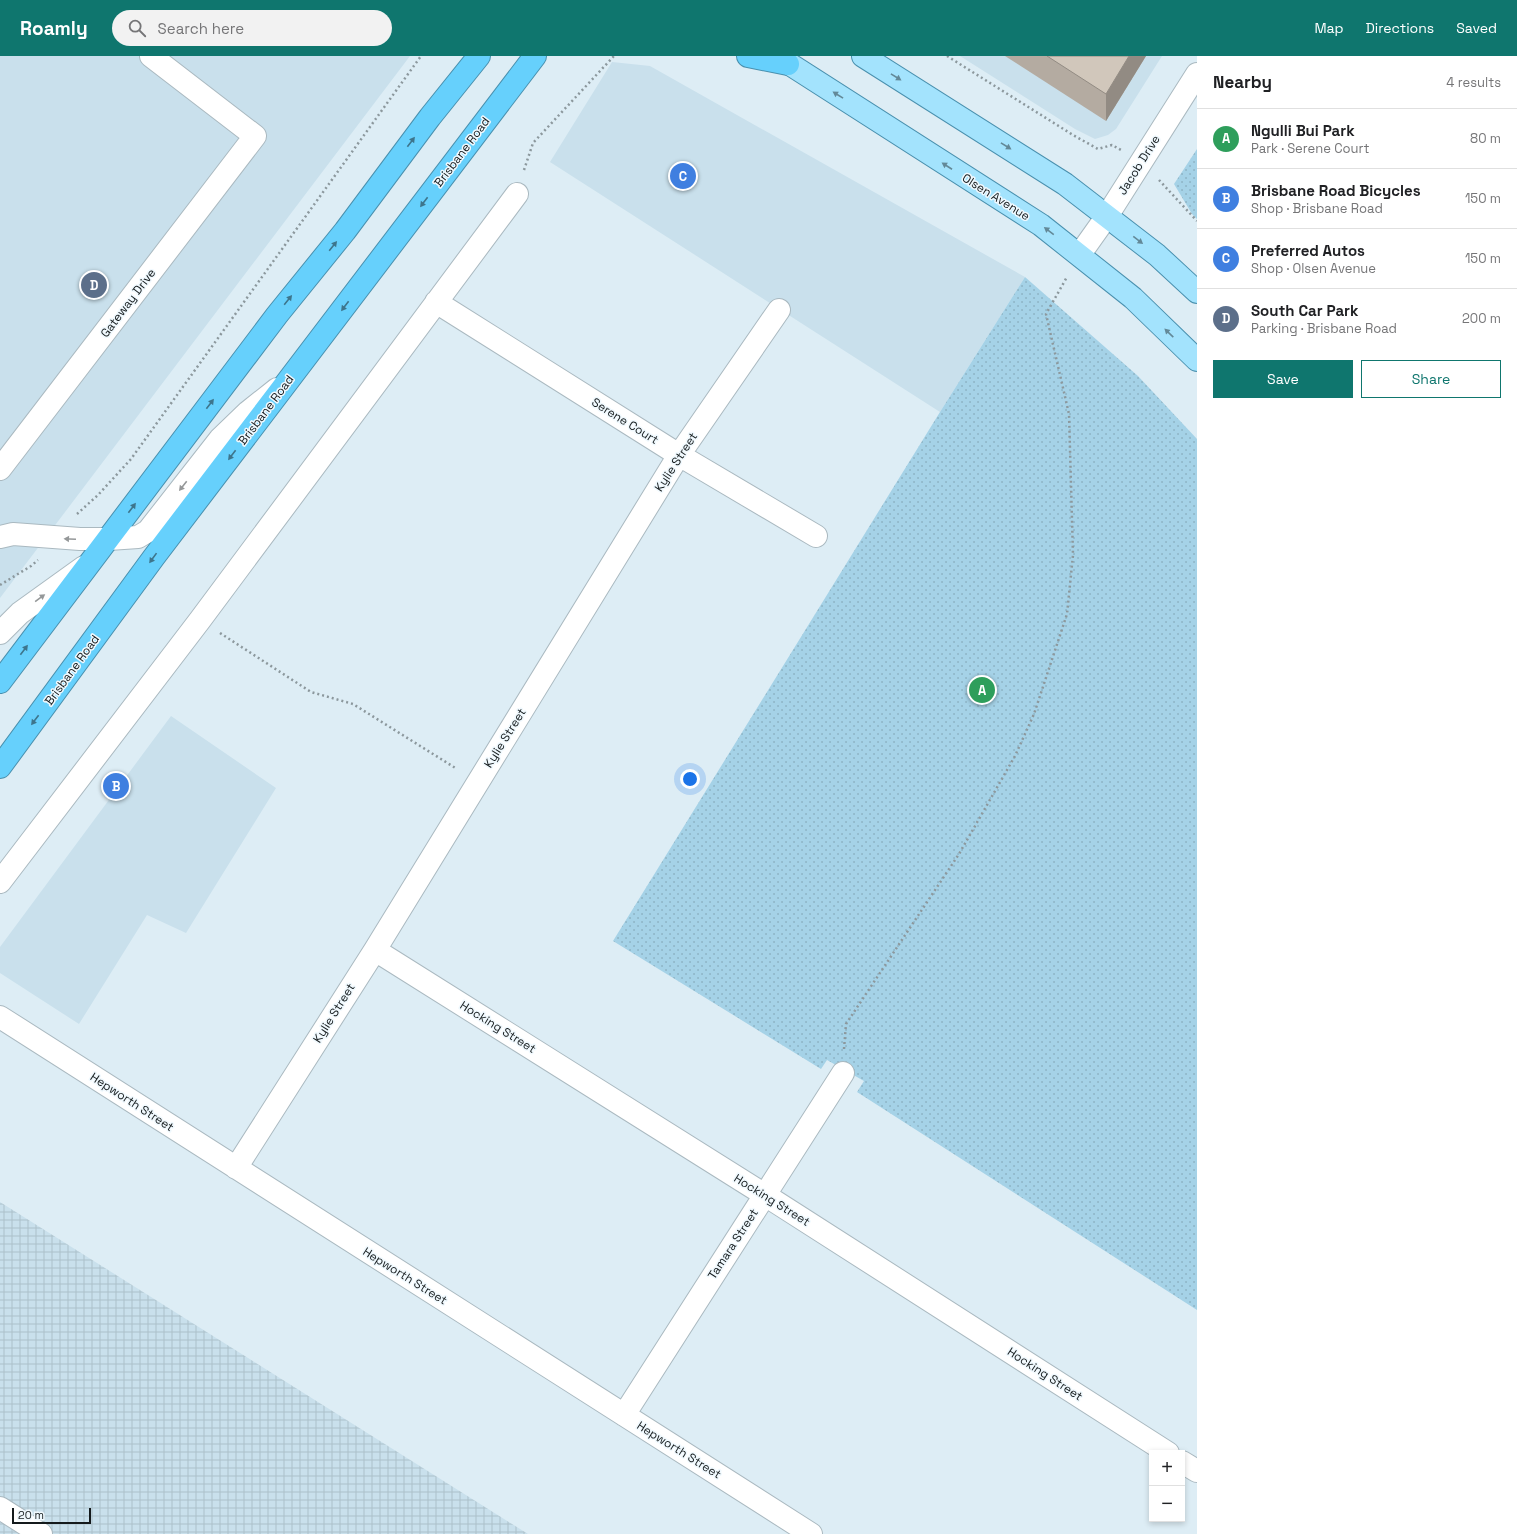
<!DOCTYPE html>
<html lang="en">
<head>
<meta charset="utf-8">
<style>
  :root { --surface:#fff; --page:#f2f2f2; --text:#202124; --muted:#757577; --line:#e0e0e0; --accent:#0f766e }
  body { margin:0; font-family:"Space Grotesk",sans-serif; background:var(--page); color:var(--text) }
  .controls { position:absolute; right:12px; bottom:12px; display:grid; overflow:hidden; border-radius:0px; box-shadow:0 2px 6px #0003 }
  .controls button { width:36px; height:36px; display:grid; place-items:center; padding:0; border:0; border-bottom:1px solid var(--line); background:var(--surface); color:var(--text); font:20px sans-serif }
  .scale { position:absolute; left:12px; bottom:10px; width:79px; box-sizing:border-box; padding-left:4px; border:2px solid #141a1c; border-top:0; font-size:11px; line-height:14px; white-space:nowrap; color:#141a1c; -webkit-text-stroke:3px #f0f9fe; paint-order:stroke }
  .you { position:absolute; left:690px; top:723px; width:14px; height:14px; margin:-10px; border:3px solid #fff; border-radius:50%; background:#1a73e8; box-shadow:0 0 0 6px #1a73e833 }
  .badge { display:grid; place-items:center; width:26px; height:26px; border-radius:50%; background:var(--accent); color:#fff; font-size:13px; font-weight:700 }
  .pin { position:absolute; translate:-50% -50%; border:2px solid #fff; box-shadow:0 1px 4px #0006 }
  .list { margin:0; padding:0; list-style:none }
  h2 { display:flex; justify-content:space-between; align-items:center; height:52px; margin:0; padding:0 16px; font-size:17px }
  h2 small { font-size:13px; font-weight:400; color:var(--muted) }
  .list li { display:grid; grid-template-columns:26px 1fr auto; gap:12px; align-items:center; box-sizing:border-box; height:60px; padding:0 16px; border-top:1px solid var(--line) }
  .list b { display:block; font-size:15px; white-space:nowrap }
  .list p { margin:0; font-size:13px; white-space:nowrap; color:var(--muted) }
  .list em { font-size:13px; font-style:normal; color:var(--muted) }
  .actions { display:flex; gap:8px; padding:12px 16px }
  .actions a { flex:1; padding:9px 0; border:1px solid var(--accent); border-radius:0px; text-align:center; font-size:14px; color:var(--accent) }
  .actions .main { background:var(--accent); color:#fff }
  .icon { flex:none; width:22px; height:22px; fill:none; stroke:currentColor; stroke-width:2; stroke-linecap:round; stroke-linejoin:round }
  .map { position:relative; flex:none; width:1197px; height:1478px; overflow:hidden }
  header { display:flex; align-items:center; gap:24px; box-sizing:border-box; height:56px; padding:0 20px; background:var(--accent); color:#fff }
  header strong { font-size:19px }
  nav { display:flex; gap:22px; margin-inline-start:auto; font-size:14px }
  .search { width:280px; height:36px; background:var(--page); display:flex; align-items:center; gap:10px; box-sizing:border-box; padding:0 14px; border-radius:22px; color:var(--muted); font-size:15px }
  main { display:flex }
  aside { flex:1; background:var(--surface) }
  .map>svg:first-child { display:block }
</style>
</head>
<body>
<header>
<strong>Roamly</strong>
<div class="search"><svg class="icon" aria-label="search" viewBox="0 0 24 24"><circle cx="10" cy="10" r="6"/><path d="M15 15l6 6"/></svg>Search here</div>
<nav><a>Map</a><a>Directions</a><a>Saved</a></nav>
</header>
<main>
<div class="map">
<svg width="1197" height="1478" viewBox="0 0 1197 1478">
  <defs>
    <pattern id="industrial-grid" width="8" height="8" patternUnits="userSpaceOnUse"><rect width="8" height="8" fill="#c9e0ec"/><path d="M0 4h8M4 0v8" fill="none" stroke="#acc0ca"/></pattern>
    <pattern id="park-dots" width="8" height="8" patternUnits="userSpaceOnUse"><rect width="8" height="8" fill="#a5d2e7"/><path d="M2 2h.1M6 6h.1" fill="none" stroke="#8db4c6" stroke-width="1.8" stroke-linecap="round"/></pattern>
  </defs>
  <rect width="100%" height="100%" fill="#ddedf5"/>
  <!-- built -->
  <path fill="#c9e0ec" d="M0 0H410L0 542Z
    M960 0H1162L1116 73 1108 79 1095 83 1075 73Z
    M612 6 650 10 1025 221 940 356 550 106Z
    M171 660 276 732 186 877 147 859 79 968 0 917V891Z"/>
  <!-- industrial -->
  <path fill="url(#industrial-grid)" d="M0 1146 528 1478H0Z"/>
  <!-- park -->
  <path fill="url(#park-dots)" d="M1197 93V163L1192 158 1174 128Z
    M1025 221 1138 320 1197 383V1254L857 1036 864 1025 827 1004 821 1013 613 885 940 356Z"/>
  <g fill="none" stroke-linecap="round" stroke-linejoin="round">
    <!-- minor casing -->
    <g stroke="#aab9c0" stroke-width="24">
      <path id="minor" d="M1080 198 1107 160 1197 18
        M436 246 679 399 816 480
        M0 413 255 80 151 0
        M0 481 13 478 80 483H109L138 481 148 475 220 383 248 356 277 333
        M0 577 20 557 84 511
        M0 826 200 564 517 138
        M375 894 765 1139 1168 1397
        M0 961 811 1478
        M236 1112 375 894 679 399 779 254
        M624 1359 843 1017
        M1182 1406 1197 1415
        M0 1452 41 1478"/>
    </g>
    <!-- major casing -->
    <g stroke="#4990ae" stroke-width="24">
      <path id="major" d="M777 0 1041 169 1133 242 1197 304
        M863 0 1065 128 1157 199 1197 236"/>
    </g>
    <!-- highway casing -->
    <g stroke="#4990ae" stroke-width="24">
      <path id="highway" d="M748 0 788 8
        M0 626 277 259 345 175 430 61 479 0
        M0 711 154 501 535 0"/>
    </g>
    <!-- path -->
    <path stroke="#8c989d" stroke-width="2.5" stroke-dasharray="2 3" stroke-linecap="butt" d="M947 0 1073 79 1098 93 1112 89 1121 94
      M524 114 533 87 614 0
      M1159 124 1197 165
      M77 458 98 439 131 403 421 0
      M0 529 31 510 38 504
      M220 577 311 636 353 648 457 713
      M844 993 846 968 959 798 1015 700 1034 658 1067 558 1073 499 1069 358 1046 258 1067 221"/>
    <!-- minor -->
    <use href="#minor" stroke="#fff" stroke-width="22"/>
    <!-- major -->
    <use href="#major" stroke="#a3e3fd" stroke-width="22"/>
    <!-- highway -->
    <use href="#highway" stroke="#66d0fc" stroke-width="22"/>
  </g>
  <!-- wall -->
  <path fill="#b4aba1" d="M1005 0H1146L1106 65Z"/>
  <!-- shaded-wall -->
  <path fill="#928b83" d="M1129 0H1146L1106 65V38Z"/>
  <!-- building -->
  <path fill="#d1c7bb" stroke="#928b83" d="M1047 0H1129L1106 38Z"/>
  <!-- one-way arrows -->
  <defs><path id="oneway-solid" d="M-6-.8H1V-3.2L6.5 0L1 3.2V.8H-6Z"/></defs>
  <g fill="#638998">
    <use href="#oneway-solid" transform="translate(896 21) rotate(32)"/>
    <use href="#oneway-solid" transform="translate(838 39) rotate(-148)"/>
    <use href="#oneway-solid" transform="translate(1006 90) rotate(32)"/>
    <use href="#oneway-solid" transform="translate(947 110) rotate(-147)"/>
    <use href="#oneway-solid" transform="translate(1049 175) rotate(-143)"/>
    <use href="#oneway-solid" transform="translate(1138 184) rotate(38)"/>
    <use href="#oneway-solid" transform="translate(1169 277) rotate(-136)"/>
  </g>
  <g fill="#3d758c">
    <use href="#oneway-solid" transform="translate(411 86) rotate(-53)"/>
    <use href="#oneway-solid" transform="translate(424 146) rotate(127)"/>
    <use href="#oneway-solid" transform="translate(333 190) rotate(-51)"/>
    <use href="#oneway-solid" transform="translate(288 244) rotate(-51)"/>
    <use href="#oneway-solid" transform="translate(345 250) rotate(127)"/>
    <use href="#oneway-solid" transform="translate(210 348) rotate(-53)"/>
    <use href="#oneway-solid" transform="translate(232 399) rotate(127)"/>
    <use href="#oneway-solid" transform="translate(132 452) rotate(-53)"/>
    <use href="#oneway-solid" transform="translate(153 502) rotate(126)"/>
    <use href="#oneway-solid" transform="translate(24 594) rotate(-53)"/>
    <use href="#oneway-solid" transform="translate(35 664) rotate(127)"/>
  </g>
  <g fill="#959899">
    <use href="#oneway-solid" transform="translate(183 430) rotate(128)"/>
    <use href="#oneway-solid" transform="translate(70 483) rotate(-177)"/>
    <use href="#oneway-solid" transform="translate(40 542) rotate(-36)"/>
  </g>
  <g text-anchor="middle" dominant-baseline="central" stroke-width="3" stroke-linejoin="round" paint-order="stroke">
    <!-- street labels -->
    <g font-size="12" fill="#141a1c" stroke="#f0f9fe">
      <text transform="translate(462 96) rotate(-53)">Brisbane Road</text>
      <text transform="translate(1139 109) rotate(-58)">Jacob Drive</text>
      <text transform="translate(996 141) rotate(32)">Olsen Avenue</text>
      <text transform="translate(128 247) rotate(-53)">Gateway Drive</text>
      <text transform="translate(266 354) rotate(-53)">Brisbane Road</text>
      <text transform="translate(625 365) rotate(32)">Serene Court</text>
      <text transform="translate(676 406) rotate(-57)">Kylie Street</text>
      <text transform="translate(72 614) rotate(-54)">Brisbane Road</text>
      <text transform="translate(505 682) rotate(-58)">Kylie Street</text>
      <text transform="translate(334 957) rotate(-58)">Kylie Street</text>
      <text transform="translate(498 971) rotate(32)">Hocking Street</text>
      <text transform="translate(132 1046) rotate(33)">Hepworth Street</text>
      <text transform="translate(772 1144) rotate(32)">Hocking Street</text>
      <text transform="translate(733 1188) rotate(-57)">Tamara Street</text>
      <text transform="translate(405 1220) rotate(32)">Hepworth Street</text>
      <text transform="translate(1045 1318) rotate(33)">Hocking Street</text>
      <text transform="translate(679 1394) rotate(32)">Hepworth Street</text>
    </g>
  </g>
</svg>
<div class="controls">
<button>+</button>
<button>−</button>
</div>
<div class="scale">20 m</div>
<div class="you"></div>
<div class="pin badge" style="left:982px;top:634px;background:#2e9e5b">A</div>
<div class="pin badge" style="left:116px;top:730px;background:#3f7fe0">B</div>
<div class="pin badge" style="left:683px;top:120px;background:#3f7fe0">C</div>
<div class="pin badge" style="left:94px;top:229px;background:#5c6f8a">D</div>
</div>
<aside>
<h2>Nearby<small>4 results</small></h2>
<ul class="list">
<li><span class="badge" style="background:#2e9e5b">A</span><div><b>Ngulli Bui Park</b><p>Park · Serene Court</p></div><em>80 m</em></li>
<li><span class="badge" style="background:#3f7fe0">B</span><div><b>Brisbane Road Bicycles</b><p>Shop · Brisbane Road</p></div><em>150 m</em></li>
<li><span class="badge" style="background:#3f7fe0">C</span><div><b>Preferred Autos</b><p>Shop · Olsen Avenue</p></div><em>150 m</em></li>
<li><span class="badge" style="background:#5c6f8a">D</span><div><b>South Car Park</b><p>Parking · Brisbane Road</p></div><em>200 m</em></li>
</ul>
<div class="actions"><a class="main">Save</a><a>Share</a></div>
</aside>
</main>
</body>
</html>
